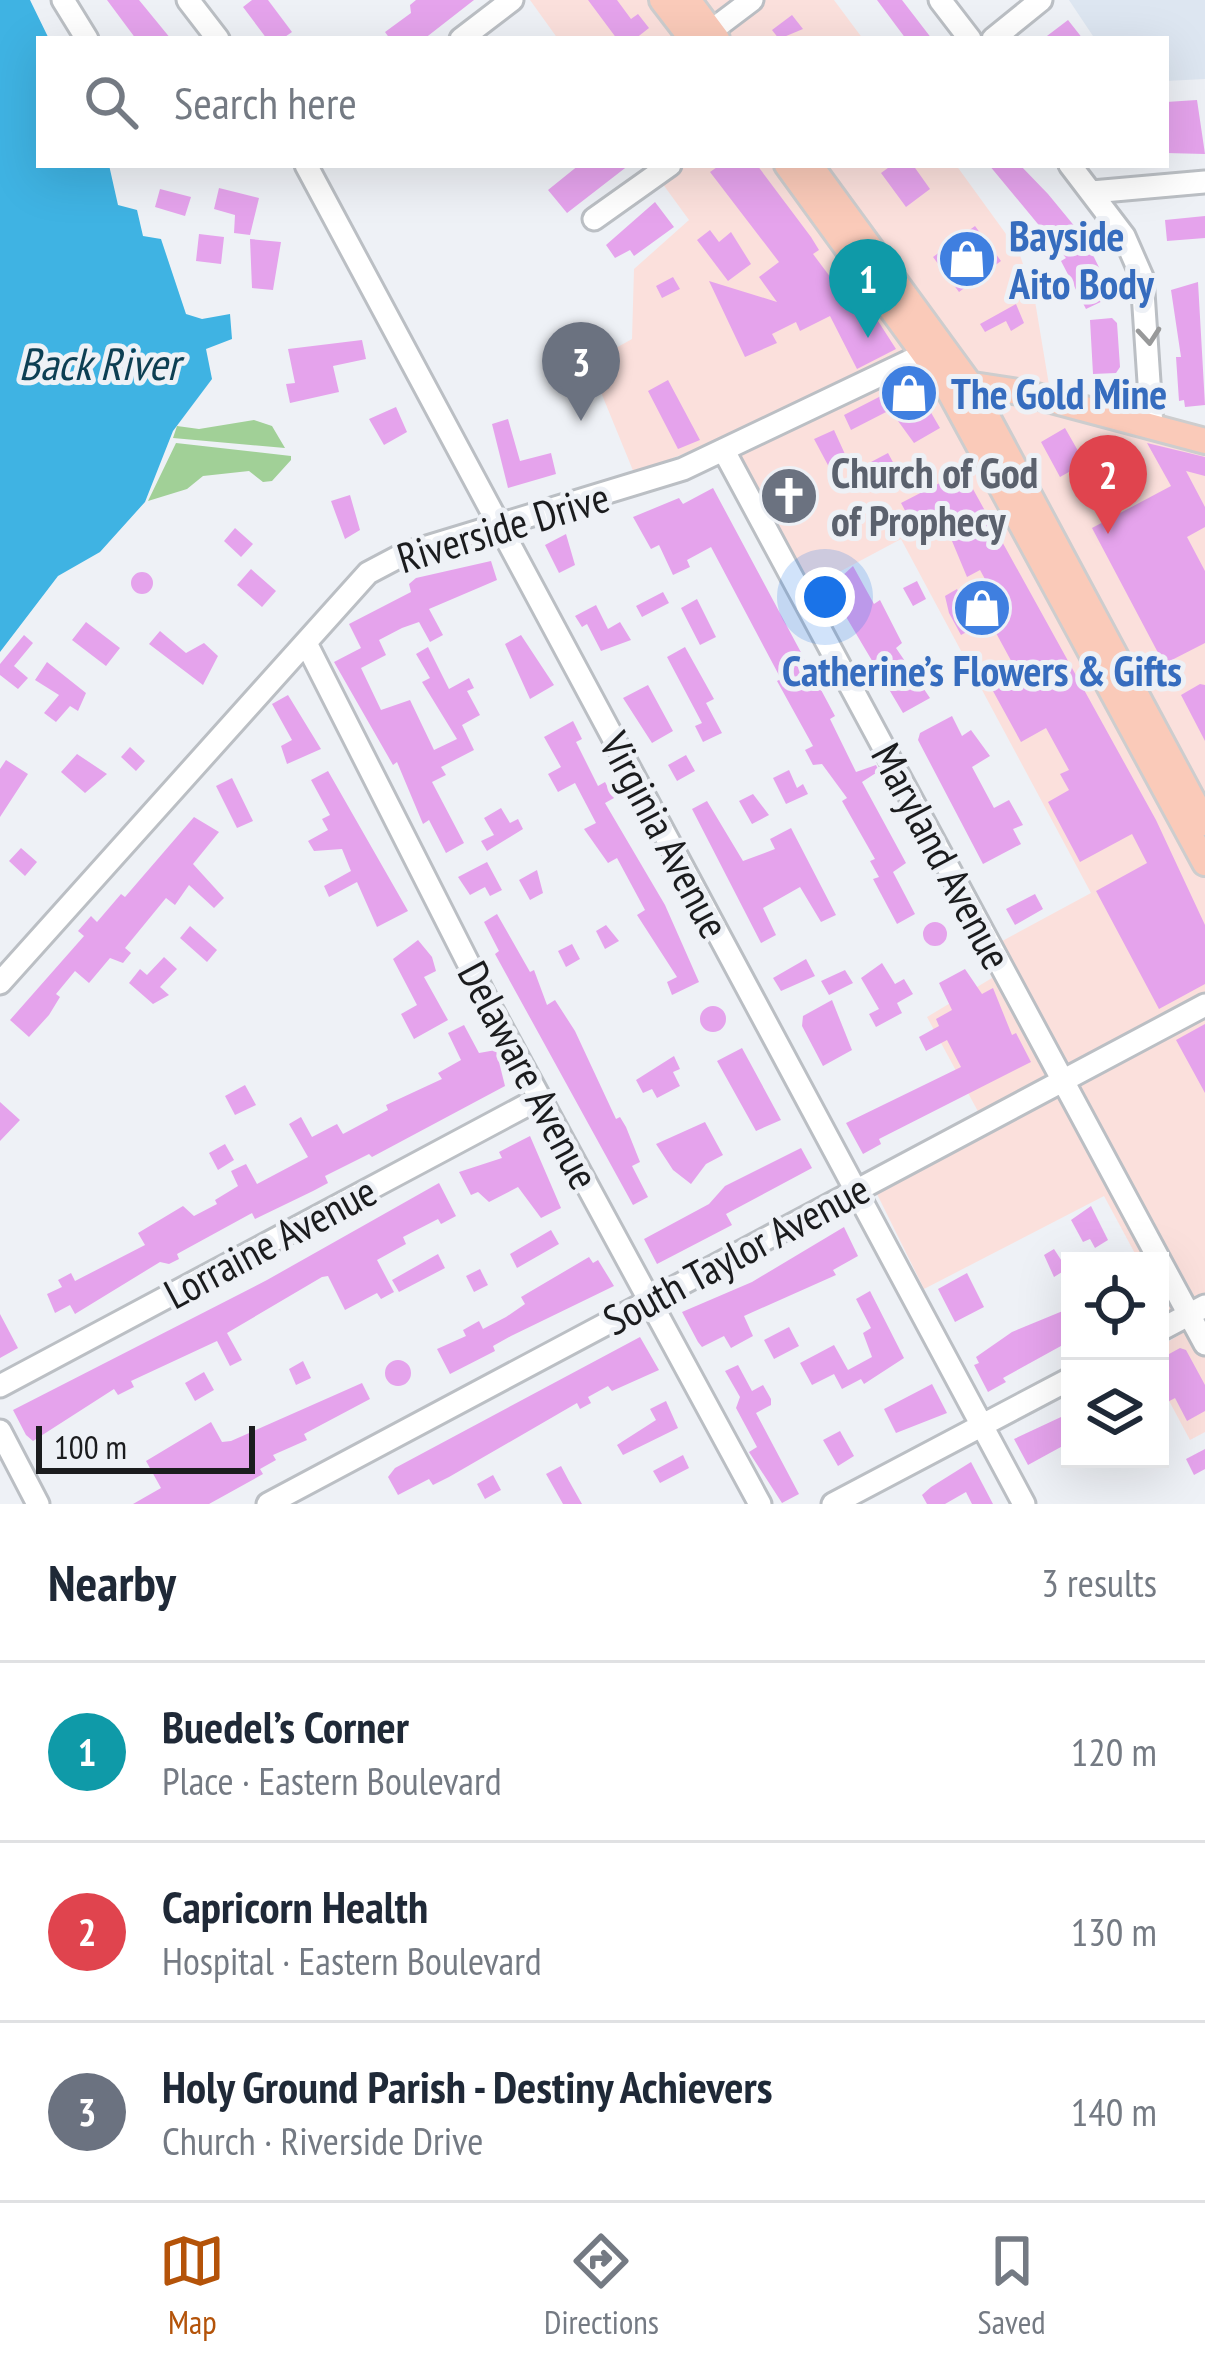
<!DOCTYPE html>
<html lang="en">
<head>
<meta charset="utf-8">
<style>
  :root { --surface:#fff; --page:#f6f6f7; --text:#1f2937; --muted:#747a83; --line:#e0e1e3; --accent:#b45309 }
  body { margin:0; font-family:"PT Sans Narrow",sans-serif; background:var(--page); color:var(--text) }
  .controls { position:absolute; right:36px; bottom:36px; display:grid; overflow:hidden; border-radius:0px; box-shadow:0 12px 48px #0002 }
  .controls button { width:108px; height:108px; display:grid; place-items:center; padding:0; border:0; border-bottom:3px solid var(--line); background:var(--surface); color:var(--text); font:60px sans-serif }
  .scale { position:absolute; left:36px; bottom:30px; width:219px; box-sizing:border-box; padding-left:12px; border:6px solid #1b1c1e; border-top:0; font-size:33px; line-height:42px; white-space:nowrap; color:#1b1c1e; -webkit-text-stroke:9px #eef1f6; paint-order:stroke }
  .you { position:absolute; left:825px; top:597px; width:42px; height:42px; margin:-30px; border:9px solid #fff; border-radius:50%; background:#1a73e8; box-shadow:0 0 0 18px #1a73e833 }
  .badge { display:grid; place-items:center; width:78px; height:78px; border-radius:50%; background:var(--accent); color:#fff; font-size:39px; font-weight:700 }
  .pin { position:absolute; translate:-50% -99px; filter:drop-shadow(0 3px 6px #0008) }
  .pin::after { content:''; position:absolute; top:63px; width:42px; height:36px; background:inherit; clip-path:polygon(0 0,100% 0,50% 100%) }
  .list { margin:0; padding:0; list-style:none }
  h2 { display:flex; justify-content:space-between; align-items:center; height:156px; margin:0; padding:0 48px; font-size:51px }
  h2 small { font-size:39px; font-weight:400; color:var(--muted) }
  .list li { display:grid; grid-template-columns:78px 1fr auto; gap:36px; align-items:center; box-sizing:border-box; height:180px; padding:0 48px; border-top:3px solid var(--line) }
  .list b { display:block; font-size:45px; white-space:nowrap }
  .list p { margin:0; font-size:39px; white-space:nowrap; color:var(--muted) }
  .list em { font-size:39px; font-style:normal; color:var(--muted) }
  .icon { flex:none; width:66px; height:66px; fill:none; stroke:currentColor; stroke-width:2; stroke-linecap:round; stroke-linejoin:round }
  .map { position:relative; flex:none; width:1205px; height:1504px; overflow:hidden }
  .search { position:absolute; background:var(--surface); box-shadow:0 12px 48px #0002; left:36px; right:36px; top:36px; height:132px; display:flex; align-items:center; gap:30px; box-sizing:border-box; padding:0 42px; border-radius:0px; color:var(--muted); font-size:45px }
  .sheet { height:696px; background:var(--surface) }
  nav { display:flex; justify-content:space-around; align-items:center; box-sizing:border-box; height:168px; border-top:3px solid var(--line); background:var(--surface); font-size:33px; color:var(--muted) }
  nav a { display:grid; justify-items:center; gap:6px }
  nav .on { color:var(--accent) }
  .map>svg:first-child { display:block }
</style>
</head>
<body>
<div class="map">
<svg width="1205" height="1504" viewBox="0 0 1205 1504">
  <rect width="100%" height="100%" fill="#eef1f6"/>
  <!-- commercial -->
  <path fill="#fbe0dc" d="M530 0H834L863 39H558Z
    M649 165H956L1019 252 1035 301 1049 385 1205 440V1432L1190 1440 1160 1384V1347L1179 1335 1160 1300V1261H1139L1104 1196 924 1289 876 1192 988 1130 927 1017 992 978 980 953 1091 893 901 539 811 587 730 436 634 473 589 363 632 339 634 269 689 220Z"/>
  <!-- built -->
  <path fill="#dde6f1" d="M1069 0H1205V79L1166 81V39H1095Z"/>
  <!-- green -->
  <path fill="#a1d097" d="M254 420 272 426 285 448 173 438 177 426 199 429Z
    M176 443 291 456V460L272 481 263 482 249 471 203 476 187 489 148 501Z"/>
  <!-- water -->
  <path fill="#3fb3e3" d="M0 0H30L49 39H39V165H109L118 205 137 210 143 236 161 239 186 314 202 319 230 314 232 339 206 349 212 379 173 431 145 502 100 552 58 576 0 652Z"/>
  <!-- building -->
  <path fill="#e5a3ec" d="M107 0H139L171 39H136Z
    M252 0H268L292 32 282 39H267L243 7Z
    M416 0H474L424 39H390L385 32 411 13 410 5Z
    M588 0H617L631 19 638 14 649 28 635 39H617Z
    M877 0H902L932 39H906Z
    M792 15 803 29 779 39 772 30Z
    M1068 20 1083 39H1043Z
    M1197 100 1205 154 1166 153V102Z
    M579 165H629L567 213 548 190Z
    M720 165H757L811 237 819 250 813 254 858 314 869 307 896 349 857 369 830 316 800 331 796 322 772 334 777 343 745 357 709 281 777 302 759 277 779 262 710 172Z
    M892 165H913L930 189 906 207 881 173Z
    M989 165H1020L1048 194 1076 228 1071 231 1086 254 1091 251 1110 290 1109 298 1086 309 1061 261 1066 258Z
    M219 188 259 198 250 235 234 233 235 215 214 209Z
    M160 189 191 197 185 216 155 207Z
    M655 202 674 227 634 256 630 250 615 258 606 245Z
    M1205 216V238L1167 241 1165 220Z
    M975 226 1001 261 959 292 933 257Z
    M710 230 719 242 731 232 751 264 728 281 697 240Z
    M199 234 224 237 221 264 196 261Z
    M250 239 281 242 273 290 252 288Z
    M673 277 680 289 662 298 656 286Z
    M1198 282 1205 405 1185 407 1184 400 1179 401 1176 357H1181L1171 290Z
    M1016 304 1024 323 1011 331 1006 321 985 332 980 324Z
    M1112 318 1117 323 1120 367 1116 373 1093 374 1090 320Z
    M362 340 366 359 333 366 339 392 290 403 286 384 295 383 288 349Z
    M577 343 583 356 559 369 552 356Z
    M668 380 700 440 678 449 648 391Z
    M912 380 940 428 914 443 890 410 851 430 844 415Z
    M396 407 407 432 384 445 369 419Z
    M508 419 520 461 551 453 556 474 508 488 492 424Z
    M1065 428 1085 463 1060 477 1041 442Z
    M834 430 849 463 830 469 814 439Z
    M1147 443 1205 457V476L1186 471 1205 507V527L1187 537 1205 571V643L1164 664 1092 528 1171 486Z
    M888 453 895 466 877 476 871 462Z
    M963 471 1156 820 1205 925V984L1159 1009 1096 891 1147 863 1132 834 1080 862 1048 802 1069 790 1060 774 1069 770 1046 728 1021 742 988 682 1015 668 989 620 961 635 949 613 945 596 957 589 965 604 991 590 980 570 967 577 942 517 916 531 901 503Z
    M798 483 805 498 780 510 773 495Z
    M713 488 835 716 830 719 856 772 876 765 879 771 862 782 906 863 893 872 915 914 897 924 873 879 879 877 870 861 875 859 842 801 847 798 822 764 813 765 805 750 813 746 777 681 781 679 711 547 687 560 690 567 673 575 659 545 651 549 633 517 679 498 683 504Z
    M350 495 360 530 345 539 331 501Z
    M235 528 253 544 241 557 224 541Z
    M566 534 575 565 559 573 545 545Z
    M491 561 497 580 429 609 443 635 430 642 419 622 402 628 379 640 386 655 361 668 381 710 410 700 434 750 457 739 422 682 430 678 416 654 428 647 449 689 469 678 474 688 467 691 480 715 462 725 474 750 441 767 446 775 432 782 464 843 446 853 429 820 423 824 397 762 393 765 334 662 361 648 349 624 411 592 409 584 416 578Z
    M853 566 874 604 880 600 902 643 896 648 930 698 903 713 829 588Z
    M251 569 276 591 262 607 237 585Z
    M131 583a11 11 0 1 1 22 0a11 11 0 1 1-22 0Z
    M917 581 926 599 913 606 903 588Z
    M663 592 669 603 642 617 636 606Z
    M697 599 716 637 700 645 681 608Z
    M596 605 608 629 620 622 631 640 601 651 587 624 582 627 575 616Z
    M86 622 120 648 106 666 72 640Z
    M160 631 186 653 204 643 218 656 203 685 149 644Z
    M24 635 33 643 14 666 28 678 18 689 0 675V664Z
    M521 635 554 685 530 699 505 644Z
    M685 647 714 699 706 703 722 733 703 742 695 726 702 723 667 657Z
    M47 662 86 693 78 711 70 706 56 722 44 713 59 695 35 680Z
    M1200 684 1205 685V741L1181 695Z
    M648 685 673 731 652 743 623 698Z
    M288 695 321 749 287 764 281 746 292 740 272 704Z
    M952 716 962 736 971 730 990 756 972 767 994 808 1009 800 1023 825 1013 829 1021 844 983 864 918 740 920 733Z
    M573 721 582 739 576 742 598 786 605 782 614 798 605 803 665 905 699 982 672 995 667 982 677 977 637 915 645 910 617 858 608 863 584 829 596 823 575 783 558 792 548 774 561 767 544 737Z
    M130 747 145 761 136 771 121 757Z
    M77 754 107 774 85 793 61 772Z
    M686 755 695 771 677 781 668 765Z
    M6 760 28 774 0 817V769Z
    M789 770 797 788 803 784 808 794 786 804 773 778Z
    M328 771 408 911 377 927 357 882 329 897 324 886 351 871 342 849 314 851 308 841 328 830 322 819 330 815 311 780Z
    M232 778 253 821 237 828 216 786Z
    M753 794 769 815 752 824 739 801Z
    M707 801 743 861 775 849 770 839 791 828 836 915 821 922 800 887 763 908 776 935 761 943 692 809Z
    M501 808 510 823 518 819 523 829 487 851 481 841 494 835 484 818Z
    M194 817 219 832 193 864 224 898 214 908 189 885 175 905 166 898 125 948 131 953 123 963 110 958 89 983 75 971 56 994 60 997 49 1015 29 1037 10 1020 84 936 78 931 91 916 97 922 121 894 125 897Z
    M21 848 37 862 25 876 9 861Z
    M487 862 502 890 490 896 485 887 470 895 458 877Z
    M537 870 543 893 530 900 519 880Z
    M1035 894 1043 909 1015 925 1006 909Z
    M497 914 530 972 534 970 547 1005 555 1000 575 1031 616 1119 620 1117 626 1127 640 1162 632 1166 648 1197 633 1205 495 954 499 951 484 922Z
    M923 934a12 12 0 1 1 24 0a12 12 0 1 1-24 0Z
    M606 925 619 941 605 949 596 931Z
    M190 926 217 950 207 962 180 938Z
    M418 940 432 957 436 971 424 977 448 1020 414 1039 401 1014 417 1005 393 959Z
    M572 944 580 959 566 967 558 951Z
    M164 957 177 969 160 987 169 995 153 1004 129 983 140 969 147 975Z
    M806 959 815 976 781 991 773 978Z
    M882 963 895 984 904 979 913 994 897 1003 902 1013 876 1027 869 1014 879 1009 861 978Z
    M965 969 982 994 993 988 1012 1035 1016 1033 1031 1062 879 1139 881 1144 863 1154 846 1123 961 1067 947 1040 926 1051 919 1037 939 1026 936 1019 952 1010 939 983Z
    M845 970 853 983 829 995 821 981Z
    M832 1000 852 1050 823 1066 802 1026 803 1016Z
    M700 1019a13 13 0 1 1 26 0a13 13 0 1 1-26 0Z
    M1205 1024V1093L1176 1040Z
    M464 1025 479 1053 496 1050 505 1086 372 1157 369 1154 325 1176 328 1183 313 1191 255 1219 252 1213 177 1254 179 1259 169 1264 160 1262 75 1314 70 1305 55 1313 47 1294 62 1287 58 1280 71 1273 75 1281 145 1245 138 1233 183 1206 194 1216 217 1204 215 1200 238 1186 231 1171 246 1164 257 1184 308 1157 289 1124 301 1117 312 1137 337 1124 343 1134 388 1110 386 1105 442 1079 438 1073 461 1060 448 1033Z
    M742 1048 781 1120 756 1131 717 1061Z
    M674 1056 680 1069 673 1072 680 1086 657 1098 652 1089 643 1093 636 1080Z
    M245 1085 256 1105 235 1115 225 1096Z
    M0 1102 20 1120 0 1141Z
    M705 1122 723 1155 706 1164 691 1184 673 1170 656 1144Z
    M530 1136 561 1208 541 1218 518 1187 489 1202 478 1192 471 1195 459 1172 502 1158 499 1152Z
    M225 1144 234 1160 218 1170 209 1153Z
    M801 1148 812 1168 726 1214 732 1225 657 1264 644 1239 709 1204 725 1186Z
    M439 1183 456 1216 441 1224 438 1219 403 1237 406 1244 377 1260 394 1292 381 1299 377 1293 345 1310 328 1276 322 1277 227 1333 242 1360 230 1366 217 1341 131 1381 134 1387 118 1395 114 1389 33 1441 26 1435 13 1410 267 1280Z
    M1091 1206 1108 1240 1095 1248 1090 1239 1083 1242 1071 1220Z
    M844 1227 858 1256 833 1270 836 1275 744 1316 753 1336 731 1348 724 1336 702 1347 698 1342 682 1312 752 1282Z
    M551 1230 559 1244 517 1268 510 1254Z
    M1054 1249 1067 1269 1054 1277 1044 1255Z
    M438 1254 445 1268 399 1292 392 1280Z
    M589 1257 593 1263 598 1260 614 1286 511 1336 493 1346 495 1351 450 1374 437 1349 466 1336 463 1330 479 1321 483 1329 506 1317 525 1304 521 1297Z
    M480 1269 488 1285 474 1292 466 1276Z
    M967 1273 984 1307 955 1322 938 1289Z
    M870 1291 904 1358 864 1384 861 1379 842 1389 834 1374 812 1385 800 1363 834 1345 848 1370 872 1357 863 1333 871 1328 856 1299Z
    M1070 1308V1341L1003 1378 1006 1382 988 1392 974 1365 979 1363 976 1357 1012 1332Z
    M0 1314 18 1348 0 1358Z
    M789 1327 799 1346 774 1359 764 1340Z
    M640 1337 659 1370 612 1391 608 1386 588 1397 591 1403 580 1409 577 1403 449 1477 433 1485 429 1479 398 1495 388 1477 395 1468Z
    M1180 1348 1186 1350 1205 1385V1411L1187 1421 1175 1398 1160 1406V1359Z
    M385 1373a13 13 0 1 1 26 0a13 13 0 1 1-26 0Z
    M303 1361 311 1378 296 1385 289 1369Z
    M738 1365 752 1391 763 1385 771 1399V1405L756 1413 799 1494 782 1503 749 1452 757 1447 736 1408 740 1397 725 1371Z
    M204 1372 214 1390 195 1401 185 1383Z
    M362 1383 370 1399 304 1434 307 1440 273 1455 276 1460 260 1469 263 1474 209 1504H133L161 1488 146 1461 211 1422 222 1442 231 1441Z
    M932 1384 947 1413 896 1433 884 1409Z
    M666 1401 678 1428 623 1455 617 1445 656 1420 650 1409Z
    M1061 1417 1070 1442 1028 1465 1014 1439Z
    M840 1431 854 1456 838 1466 823 1440Z
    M1205 1449V1469L1194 1475 1186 1459Z
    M683 1455 689 1468 660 1483 653 1471Z
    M971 1462 993 1504H972L966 1492 945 1504H927L922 1495 931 1487Z
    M561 1466 569 1481 582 1504H563L546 1474Z
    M493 1475 501 1490 485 1499 477 1484Z"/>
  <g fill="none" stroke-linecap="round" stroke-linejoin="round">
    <!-- minor casing -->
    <g stroke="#bbbfc4" stroke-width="27">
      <path id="minor" d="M63 0 87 39
        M188 0 218 39
        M940 0 970 39
        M711 31 752 0
        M461 39 512 0
        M993 39 1041 0
        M306 165 1024 1504
        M1070 165 1124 236 1142 277 1152 427
        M1092 192 1205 182
        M594 219 670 165
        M724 451 1160 1261
        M306 643 492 1010 760 1504
        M0 983 368 573 404 554 683 469 937 348
        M1160 1261 1205 1344
        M1160 1330 1205 1306
        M0 1386 540 1098
        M0 1431 38 1504
        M268 1504 1205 1005
        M833 1504 1070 1379"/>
    </g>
    <!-- major casing -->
    <g stroke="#cdcdce" stroke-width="30">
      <path id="major" d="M662 0 692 39
        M688 0 717 39
        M787 165 945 383 1205 863
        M810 165 969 383 1205 823
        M960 383 1025 393 1205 441"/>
    </g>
    <!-- minor -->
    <use href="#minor" stroke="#fff" stroke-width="21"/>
    <!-- major -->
    <use href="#major" stroke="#facab9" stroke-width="24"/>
  </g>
  <!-- one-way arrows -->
  <defs><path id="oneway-chevron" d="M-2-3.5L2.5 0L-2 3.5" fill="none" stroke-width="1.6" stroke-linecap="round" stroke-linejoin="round" transform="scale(3)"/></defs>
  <use stroke="#98999a" href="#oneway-chevron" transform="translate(1149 336) rotate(85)"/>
  <!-- icons -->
  <defs>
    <g id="shop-disc" transform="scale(3)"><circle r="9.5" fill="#3f7fe0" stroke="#eef1f6"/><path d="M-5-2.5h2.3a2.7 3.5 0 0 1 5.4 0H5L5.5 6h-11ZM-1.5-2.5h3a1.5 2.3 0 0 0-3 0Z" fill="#fff"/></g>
    <g id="church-disc" transform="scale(3)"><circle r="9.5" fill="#6b7280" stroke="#eef1f6"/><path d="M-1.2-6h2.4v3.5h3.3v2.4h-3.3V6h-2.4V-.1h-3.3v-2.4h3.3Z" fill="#fff"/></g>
  </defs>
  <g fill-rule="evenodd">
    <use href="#shop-disc" x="967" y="259"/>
    <use href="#shop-disc" x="909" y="393"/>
    <use href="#church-disc" x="789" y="496"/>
    <use href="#shop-disc" x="982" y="608"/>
  </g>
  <g text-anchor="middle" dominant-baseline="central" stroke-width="10" stroke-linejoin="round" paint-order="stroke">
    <!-- shop labels -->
    <g font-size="42" font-weight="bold" fill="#366cbe" stroke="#eef1f6" text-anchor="start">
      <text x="1009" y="235">Bayside<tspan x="1009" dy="48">Aito Body</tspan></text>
      <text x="951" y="393">The Gold Mine</text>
      <text x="982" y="670" text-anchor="middle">Catherine’s Flowers &amp; Gifts</text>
    </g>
    <!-- worship labels -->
    <g font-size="42" font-weight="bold" fill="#5b616d" stroke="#eef1f6" text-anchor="start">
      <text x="831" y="472">Church of God<tspan x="831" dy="48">of Prophecy</tspan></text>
    </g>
    <!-- street labels -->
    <g font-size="42" fill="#1b1c1e" stroke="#eef1f6">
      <text transform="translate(503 527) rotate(-17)">Riverside Drive</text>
      <text transform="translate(665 835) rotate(62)">Virginia Avenue</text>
      <text transform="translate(942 856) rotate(62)">Maryland Avenue</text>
      <text transform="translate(529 1075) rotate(62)">Delaware Avenue</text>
      <text transform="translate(270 1242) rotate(-28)">Lorraine Avenue</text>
      <text transform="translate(736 1254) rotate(-28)">South Taylor Avenue</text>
    </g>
    <!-- water labels -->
    <g font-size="45" font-style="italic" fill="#0d3f53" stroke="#eef1f6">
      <text x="99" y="363">Back River</text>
    </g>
  </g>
</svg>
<div class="controls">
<button><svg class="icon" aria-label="locate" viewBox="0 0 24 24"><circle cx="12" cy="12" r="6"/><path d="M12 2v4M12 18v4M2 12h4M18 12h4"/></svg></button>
<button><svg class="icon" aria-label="layers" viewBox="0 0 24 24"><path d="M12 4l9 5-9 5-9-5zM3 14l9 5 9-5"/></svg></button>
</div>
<div class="scale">100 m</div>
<div class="you"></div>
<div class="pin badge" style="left:868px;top:338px;background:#0f9aa8">1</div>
<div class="pin badge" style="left:1108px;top:534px;background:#e0444e">2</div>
<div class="pin badge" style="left:581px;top:421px;background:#6b7280">3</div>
<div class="search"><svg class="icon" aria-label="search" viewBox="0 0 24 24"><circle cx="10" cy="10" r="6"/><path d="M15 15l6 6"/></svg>Search here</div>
</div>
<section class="sheet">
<h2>Nearby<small>3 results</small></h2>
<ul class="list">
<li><span class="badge" style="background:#0f9aa8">1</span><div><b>Buedel’s Corner</b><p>Place · Eastern Boulevard</p></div><em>120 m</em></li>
<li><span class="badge" style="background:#e0444e">2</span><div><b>Capricorn Health</b><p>Hospital · Eastern Boulevard</p></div><em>130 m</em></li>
<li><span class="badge" style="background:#6b7280">3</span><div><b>Holy Ground Parish - Destiny Achievers</b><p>Church · Riverside Drive</p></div><em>140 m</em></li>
</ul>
</section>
<nav>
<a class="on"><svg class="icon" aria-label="map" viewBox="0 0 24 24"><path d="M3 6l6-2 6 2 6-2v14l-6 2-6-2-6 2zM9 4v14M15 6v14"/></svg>Map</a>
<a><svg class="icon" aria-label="directions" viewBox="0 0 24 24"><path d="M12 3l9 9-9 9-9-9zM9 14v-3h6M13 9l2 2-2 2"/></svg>Directions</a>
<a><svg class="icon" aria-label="saved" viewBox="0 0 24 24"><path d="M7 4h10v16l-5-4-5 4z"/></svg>Saved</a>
</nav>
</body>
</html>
